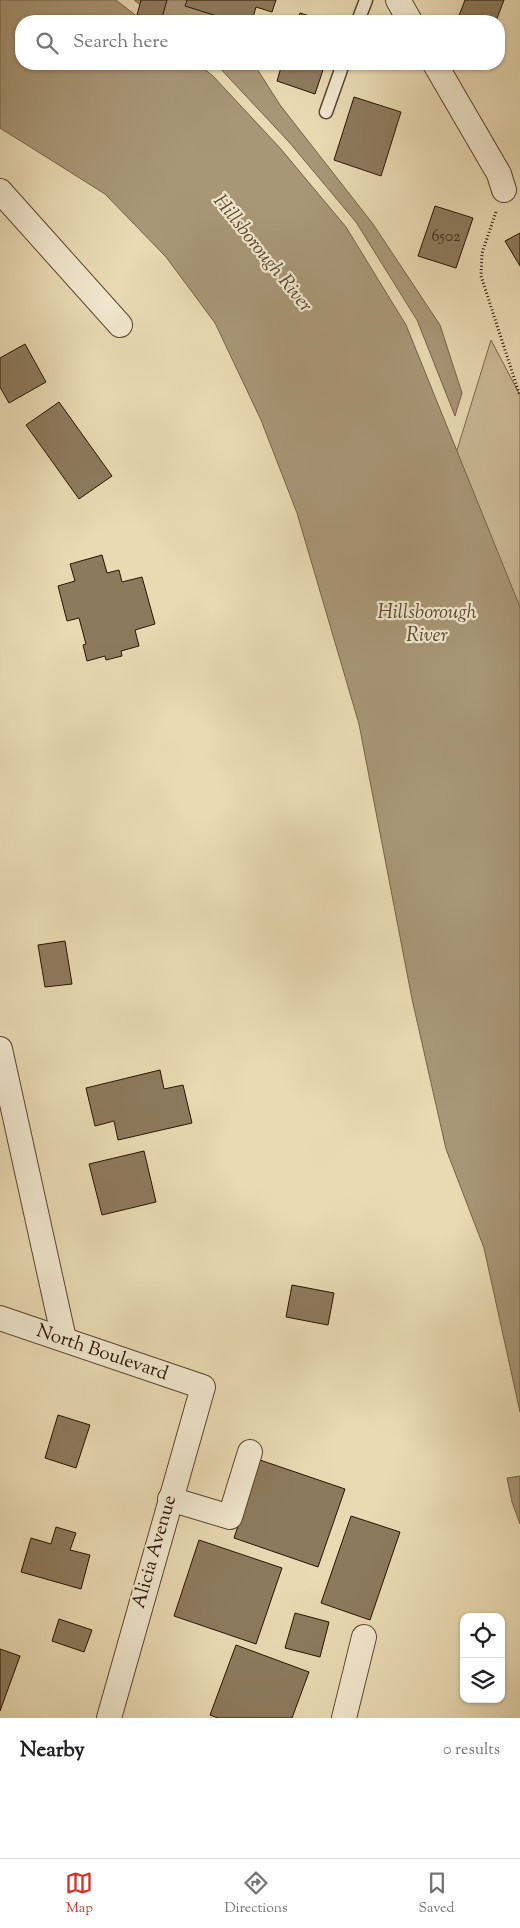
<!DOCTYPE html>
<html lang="en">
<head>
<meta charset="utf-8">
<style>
  :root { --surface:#fff; --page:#f2f2f2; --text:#202124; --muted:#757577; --line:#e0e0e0; --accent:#d93025 }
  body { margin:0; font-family:"Sorts Mill Goudy",serif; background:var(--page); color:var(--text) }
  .controls { position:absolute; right:15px; bottom:15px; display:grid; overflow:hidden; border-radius:10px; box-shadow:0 1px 4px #0004 }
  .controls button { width:45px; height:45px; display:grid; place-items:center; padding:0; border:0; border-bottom:1px solid var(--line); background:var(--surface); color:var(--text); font:25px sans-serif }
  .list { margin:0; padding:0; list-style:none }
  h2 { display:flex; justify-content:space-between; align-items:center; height:65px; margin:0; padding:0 20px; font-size:21px }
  h2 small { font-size:16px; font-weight:400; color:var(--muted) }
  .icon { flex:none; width:28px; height:28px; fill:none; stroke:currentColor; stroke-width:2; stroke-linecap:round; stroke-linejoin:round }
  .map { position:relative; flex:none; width:520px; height:1718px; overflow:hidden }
  .search { position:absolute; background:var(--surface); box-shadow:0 1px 4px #0004; left:15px; right:15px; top:15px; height:55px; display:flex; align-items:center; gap:12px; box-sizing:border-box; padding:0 18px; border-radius:20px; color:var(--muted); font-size:19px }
  .sheet { height:140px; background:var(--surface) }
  nav { display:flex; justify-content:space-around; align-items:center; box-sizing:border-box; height:70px; border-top:1px solid var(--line); background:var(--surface); font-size:14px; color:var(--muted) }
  nav a { display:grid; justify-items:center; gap:2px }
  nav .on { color:var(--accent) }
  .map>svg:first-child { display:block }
</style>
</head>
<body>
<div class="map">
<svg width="520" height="1718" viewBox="0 0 520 1718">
  <rect width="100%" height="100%" fill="#e9dab3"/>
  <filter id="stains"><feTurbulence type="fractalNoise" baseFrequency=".004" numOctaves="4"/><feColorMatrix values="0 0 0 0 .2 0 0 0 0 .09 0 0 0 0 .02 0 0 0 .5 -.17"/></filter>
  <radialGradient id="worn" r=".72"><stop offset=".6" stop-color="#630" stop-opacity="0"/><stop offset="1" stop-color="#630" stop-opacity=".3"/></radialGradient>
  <!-- green -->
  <path fill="#c9b895" stroke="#7a654a" d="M491 340 520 395V631L453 463Z"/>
  <!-- water -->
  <path fill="#a89676" stroke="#766147" d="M0 0H116L143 21H21V64H198L213 76 280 148 346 227 406 325 520 607V1412L484 1248 446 1149 412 999 359 724 297 513 261 420 215 323 166 257 105 194 0 128Z
    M134 0H203L222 13 227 21H161Z
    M216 64H254L280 105 373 224 440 325 462 393 455 416 417 320 356 222 289 142Z
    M520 1476V1524L512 1502 507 1478Z"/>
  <!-- building -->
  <path fill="#8d7a5d" stroke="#2a1200" d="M141 0H167L161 21 137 15Z
    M187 0H276L272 12 256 7 252 21H233L185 6Z
    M465 0H504L496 21H457Z
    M300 13 326 21H297Z
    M282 64H325L315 94 277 81Z
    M354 97 401 112 381 176 334 160Z
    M435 206 473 218 456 268 418 256Z
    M520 233V266L505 241Z
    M25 344 46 382 9 403 0 387V358Z
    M59 402 112 476 79 499 26 425Z
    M102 555 107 573 119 570 122 582 142 577 155 624 135 630 139 646 121 651 122 656 106 660 105 656 87 661 83 645 86 644 79 618 67 621 58 586 75 581 70 564Z
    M65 941 72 984 45 987 38 945Z
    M160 1070 164 1089 183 1085 192 1123 118 1140 114 1121 95 1126 86 1088Z
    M144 1151 156 1202 102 1215 89 1164Z
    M292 1285 334 1293 328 1325 286 1317Z
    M58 1415 90 1425 76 1468 45 1458Z
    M260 1460 345 1489 318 1567 234 1538Z
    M351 1516 400 1532 370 1620 321 1603Z
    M56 1527 76 1533 70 1550 90 1555 81 1589 21 1572 31 1538 51 1544Z
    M199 1540 282 1568 256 1644 174 1616Z
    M295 1613 329 1622 320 1657 285 1648Z
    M59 1619 92 1630 84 1652 52 1641Z
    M236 1645 309 1672 292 1718H218L210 1715Z
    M0 1649 20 1656 0 1711Z"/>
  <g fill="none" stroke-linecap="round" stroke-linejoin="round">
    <!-- lane casing -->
    <g stroke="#5a442d" stroke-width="15">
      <path id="lane" d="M358 21 366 0
        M326 112 343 64"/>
    </g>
    <!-- street casing -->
    <g stroke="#5a442d" stroke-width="26">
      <g id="street">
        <path d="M398 0 410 21"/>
        <path d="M435 64 499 174 504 190"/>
        <path d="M0 191 120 325"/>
        <path d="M0 1049 64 1339"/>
        <path id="s1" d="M0 1318 203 1387 109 1718"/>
        <path d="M170 1499 230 1517 250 1452"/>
        <path d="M344 1718 364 1637"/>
      </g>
    </g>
    <!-- path -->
    <path stroke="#2a1200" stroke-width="3" stroke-dasharray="1 2.5" stroke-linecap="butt" d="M496 212 482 253 481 276 520 396"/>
    <!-- lane -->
    <use href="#lane" stroke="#f1e7ce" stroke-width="12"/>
    <!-- street -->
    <use href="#street" stroke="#f1e7ce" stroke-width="24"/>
  </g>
  <g text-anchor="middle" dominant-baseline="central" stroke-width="4.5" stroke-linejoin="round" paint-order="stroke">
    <!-- number labels -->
    <g font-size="16" fill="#432c17">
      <text x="446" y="237">6502</text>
    </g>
    <!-- street labels -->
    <g font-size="19" fill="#2a1200" stroke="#f1e7ce">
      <text stroke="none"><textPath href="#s1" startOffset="108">North Boulevard</textPath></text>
      <text transform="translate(155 1552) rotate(-74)">Alicia Avenue</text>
    </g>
    <!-- water labels -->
    <g font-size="20" font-style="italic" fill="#5c472f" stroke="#f1e7ce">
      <text transform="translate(262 254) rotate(51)">Hillsborough River</text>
      <text x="427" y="613">Hillsborough<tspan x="427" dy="23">River</tspan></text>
    </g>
  </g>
  <rect width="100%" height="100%" filter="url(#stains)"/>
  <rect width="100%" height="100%" fill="url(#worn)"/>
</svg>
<div class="controls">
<button><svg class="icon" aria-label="locate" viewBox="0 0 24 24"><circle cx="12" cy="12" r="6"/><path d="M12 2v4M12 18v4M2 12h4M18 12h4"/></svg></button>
<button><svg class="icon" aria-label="layers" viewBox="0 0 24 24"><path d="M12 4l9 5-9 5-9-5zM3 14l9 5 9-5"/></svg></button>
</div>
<div class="search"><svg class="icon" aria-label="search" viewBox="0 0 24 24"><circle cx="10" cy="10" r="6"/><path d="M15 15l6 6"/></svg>Search here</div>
</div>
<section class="sheet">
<h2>Nearby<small>0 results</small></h2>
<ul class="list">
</ul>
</section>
<nav>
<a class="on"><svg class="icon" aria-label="map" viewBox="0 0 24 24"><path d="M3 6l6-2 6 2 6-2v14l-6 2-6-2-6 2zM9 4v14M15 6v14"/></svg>Map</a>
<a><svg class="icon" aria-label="directions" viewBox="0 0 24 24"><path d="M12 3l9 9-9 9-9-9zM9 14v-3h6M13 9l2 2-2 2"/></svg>Directions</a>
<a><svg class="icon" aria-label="saved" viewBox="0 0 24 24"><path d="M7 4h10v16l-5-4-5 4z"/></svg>Saved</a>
</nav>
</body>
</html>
